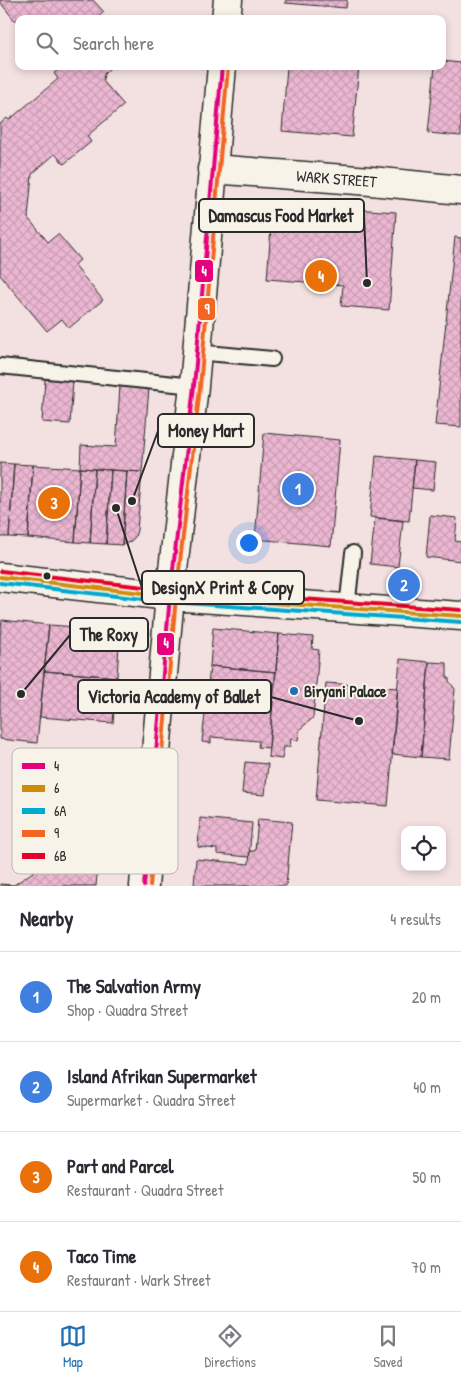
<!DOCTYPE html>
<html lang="en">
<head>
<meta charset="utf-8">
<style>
  :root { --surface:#fff; --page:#f2f2f3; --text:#2b2b33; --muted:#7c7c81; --line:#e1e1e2; --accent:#1f6fb2 }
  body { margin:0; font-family:"Patrick Hand",sans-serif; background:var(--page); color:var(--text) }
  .controls { position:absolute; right:15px; bottom:15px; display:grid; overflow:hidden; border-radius:10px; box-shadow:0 2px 8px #0003 }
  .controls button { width:45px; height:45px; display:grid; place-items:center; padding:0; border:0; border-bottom:1px solid var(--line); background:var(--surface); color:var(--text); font:25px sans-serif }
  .you { position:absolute; left:248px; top:542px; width:18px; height:18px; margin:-12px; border:4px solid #fff; border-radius:50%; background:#1a73e8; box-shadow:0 0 0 8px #1a73e833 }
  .badge { display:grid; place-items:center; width:32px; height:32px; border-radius:50%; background:var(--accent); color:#fff; font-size:16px; font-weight:700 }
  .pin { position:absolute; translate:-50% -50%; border:2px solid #fff; box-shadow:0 1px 5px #0006 }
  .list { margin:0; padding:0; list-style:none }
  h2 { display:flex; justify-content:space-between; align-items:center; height:65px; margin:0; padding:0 20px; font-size:21px }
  h2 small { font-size:16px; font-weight:400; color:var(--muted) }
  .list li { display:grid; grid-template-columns:32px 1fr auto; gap:15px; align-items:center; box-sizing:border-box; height:90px; padding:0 20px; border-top:1px solid var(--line) }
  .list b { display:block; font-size:19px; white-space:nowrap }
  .list p { margin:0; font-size:16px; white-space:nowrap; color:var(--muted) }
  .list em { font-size:16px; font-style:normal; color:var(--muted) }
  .icon { flex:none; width:28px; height:28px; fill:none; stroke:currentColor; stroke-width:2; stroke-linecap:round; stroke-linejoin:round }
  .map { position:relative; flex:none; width:461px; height:886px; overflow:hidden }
  .search { position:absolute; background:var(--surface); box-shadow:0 2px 8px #0003; left:15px; right:15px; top:15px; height:55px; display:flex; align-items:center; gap:12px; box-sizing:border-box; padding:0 18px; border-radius:10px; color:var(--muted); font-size:19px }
  .sheet { height:425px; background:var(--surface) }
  nav { display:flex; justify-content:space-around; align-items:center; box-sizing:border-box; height:70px; border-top:1px solid var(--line); background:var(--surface); font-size:14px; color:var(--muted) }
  nav a { display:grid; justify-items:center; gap:2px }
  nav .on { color:var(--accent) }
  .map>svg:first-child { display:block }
</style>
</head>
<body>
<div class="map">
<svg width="461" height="886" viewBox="0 0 461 886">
  <defs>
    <pattern id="building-cross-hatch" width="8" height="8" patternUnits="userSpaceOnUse" patternTransform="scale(1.25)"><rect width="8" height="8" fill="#ebb6d1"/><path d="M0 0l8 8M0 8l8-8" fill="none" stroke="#ca9db4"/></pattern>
  </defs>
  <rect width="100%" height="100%" fill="#f3e1e1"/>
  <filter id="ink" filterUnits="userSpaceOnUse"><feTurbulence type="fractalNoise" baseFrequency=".02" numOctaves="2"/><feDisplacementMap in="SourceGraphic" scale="10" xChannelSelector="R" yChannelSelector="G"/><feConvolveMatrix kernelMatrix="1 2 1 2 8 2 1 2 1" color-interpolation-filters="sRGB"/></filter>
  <g filter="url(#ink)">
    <!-- building -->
    <path fill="url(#building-cross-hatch)" stroke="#2b2b2b" d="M0 0H93L104 12 98 17 99 19H19V20L17 19 15 21 0 2Z
      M286 0H347L346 8 285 3Z
      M442 61 461 63V136L428 133 435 66H442Z
      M57 66H112L104 74 103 81 124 105 87 136 91 142 64 164 55 154 32 174 28 218 48 242 58 234 80 260 74 265 103 300 69 328 62 319 47 331 0 275V124L7 118 9 120 58 79 54 73 59 69Z
      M287 66H359L352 137 282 131Z
      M273 203 396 212 389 310 341 306 343 285 267 279Z
      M455 237 461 238V427L435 425Z
      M45 379 73 381 70 424 42 422Z
      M120 386 149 388 142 472 80 468 81 445 116 447Z
      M264 433 340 440 331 546 255 539Z
      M376 456 415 460 409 521 370 517Z
      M415 460 436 462 433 490 412 488Z
      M0 463 14 464 9 537H0Z
      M14 464 33 465 28 538 9 537Z
      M33 465 80 468 75 542 28 538Z
      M80 468 95 469 90 543 75 542Z
      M95 469 111 470 106 544 90 543Z
      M111 470 127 471 122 545 106 544Z
      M127 471 142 472 137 530 135 537 130 542 122 545Z
      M430 515 457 518 455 541 461 542V561L426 557Z
      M375 518 403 521 398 567 370 564Z
      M2 620 49 625 37 743 0 739V638Z
      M49 625 120 630 117 677 44 671Z
      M213 628 279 634 276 672 210 666Z
      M279 634 313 637 312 649 319 650 313 718 300 729 298 740 291 739 290 747H284L282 759 268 757Z
      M400 659 429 662 421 757 392 754Z
      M429 662 447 663V677L449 678V681L455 689 449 759 421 757Z
      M210 666 276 672 272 710 206 704Z
      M44 671 117 677 113 723 40 717Z
      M326 683 398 688 388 806 316 800Z
      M206 704 272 710 269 748 258 747 259 741 211 737V743L202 742Z
      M245 762 268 764 265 795 242 793Z
      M48 803 103 807 96 886H0V884L14 885 43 865Z
      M200 818 252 823 249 857 217 854V849L198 847Z
      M258 819 292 822 286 886H194L196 859 249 864 250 851H255Z"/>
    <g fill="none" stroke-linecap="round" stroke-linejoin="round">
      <!-- lane casing -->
      <g stroke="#2b2b2b" stroke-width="18">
        <path id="lane" d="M196 352 272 359
          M0 366 194 386
          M347 608 353 553"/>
      </g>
      <!-- street casing -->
      <g stroke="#2b2b2b" stroke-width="31">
        <g id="street">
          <path id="s1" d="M212 169 371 181 461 190"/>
        </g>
      </g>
      <!-- secondary casing -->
      <g stroke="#2b2b2b" stroke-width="31">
        <path id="secondary" d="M226 19 228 0
          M0 577 170 596 461 616
          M144 886 170 596 194 386 222 66"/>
      </g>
      <!-- lane -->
      <use href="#lane" stroke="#f7f3e8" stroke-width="14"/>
      <!-- street -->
      <use href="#street" stroke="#f7f3e8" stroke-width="28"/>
      <!-- secondary -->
      <use href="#secondary" stroke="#f7f3e8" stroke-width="28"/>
      <!-- bus-1 casing -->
      <g stroke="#f7f3e8" stroke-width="8">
        <path id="bus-1" d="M144 886 170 596 194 386 222 66"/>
      </g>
      <!-- bus-2 casing -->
      <g stroke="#f7f3e8" stroke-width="8">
        <path id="bus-2" d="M0 577 170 596 461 616"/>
      </g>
      <!-- bus-3 casing -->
      <g stroke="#f7f3e8" stroke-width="8">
        <path id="bus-3" d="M0 583 170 602 461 622"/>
      </g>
      <!-- bus-4 casing -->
      <g stroke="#f7f3e8" stroke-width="8">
        <path id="bus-4" d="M150 886 176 597 200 387 228 67"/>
      </g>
      <!-- bus-5 casing -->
      <g stroke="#f7f3e8" stroke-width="8">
        <path id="bus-5" d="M1 571 171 590 461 610"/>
      </g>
      <!-- bus-1 -->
      <use href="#bus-1" stroke="#e5007d" stroke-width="4"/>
      <!-- bus-2 -->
      <use href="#bus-2" stroke="#ce8d09" stroke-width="4"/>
      <!-- bus-3 -->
      <use href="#bus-3" stroke="#00a9ce" stroke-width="4"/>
      <!-- bus-4 -->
      <use href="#bus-4" stroke="#f26522" stroke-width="4"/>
      <!-- bus-5 -->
      <use href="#bus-5" stroke="#e4002b" stroke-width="4"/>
    </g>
  </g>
  <!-- markers -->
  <circle fill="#2b2b2b" stroke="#f7f3e8" stroke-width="2" cx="47" cy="576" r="4.5"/>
  <circle fill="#1f6fb2" stroke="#f7f3e8" stroke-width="2" cx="294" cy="691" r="5"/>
  <g text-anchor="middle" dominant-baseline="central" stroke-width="4" stroke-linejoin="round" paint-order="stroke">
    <!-- street labels -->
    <g font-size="16" fill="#2b2b2b" stroke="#f7f3e8">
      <text stroke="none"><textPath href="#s1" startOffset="125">WARK STREET</textPath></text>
    </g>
    <!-- poi labels -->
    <g font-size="16" font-weight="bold" fill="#2b2b2b" stroke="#f7f3e8" text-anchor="start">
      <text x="304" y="691">Biryani Palace</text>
    </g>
  </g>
  <!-- legend -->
  <rect x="12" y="748" width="166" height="126" rx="8" fill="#f7f3e8" stroke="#bab7af" stroke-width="1"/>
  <rect x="22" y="763" width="23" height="6" fill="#e5007d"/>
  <rect x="22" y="785" width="23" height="7" fill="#ce8d09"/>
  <rect x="22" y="808" width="23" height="6" fill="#00a9ce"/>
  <rect x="22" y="830" width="23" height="7" fill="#f26522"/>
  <rect x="22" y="853" width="23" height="6" fill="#e4002b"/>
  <g font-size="14" fill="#2b2b2b">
    <text x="54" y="771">4</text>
    <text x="54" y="793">6</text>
    <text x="54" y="816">6A</text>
    <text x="54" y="838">9</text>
    <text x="54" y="861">6B</text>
  </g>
  <!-- callouts -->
  <path fill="none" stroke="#2b2b2b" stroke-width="2" d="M367 283L364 216M132 501L158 431M116 508L142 588M21 694L70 635M359 721L271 697"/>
  <g fill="#2b2b2b" stroke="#f7f3e8" stroke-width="2">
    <circle cx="367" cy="283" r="5"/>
    <circle cx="132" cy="501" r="5"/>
    <circle cx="116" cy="508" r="5"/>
    <circle cx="21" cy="694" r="5"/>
    <circle cx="359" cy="721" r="5"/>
  </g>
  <g fill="#f7f3e8" stroke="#2b2b2b" stroke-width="2">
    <rect x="199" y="199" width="165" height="33" rx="5"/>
    <rect x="158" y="414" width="96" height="33" rx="5"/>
    <rect x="142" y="571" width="162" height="33" rx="5"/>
    <rect x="70" y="618" width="78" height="33" rx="5"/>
    <rect x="78" y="680" width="193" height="33" rx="5"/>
  </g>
  <g font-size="18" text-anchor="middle" font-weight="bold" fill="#2b2b2b">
    <text x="281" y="222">Damascus Food Market</text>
    <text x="206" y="437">Money Mart</text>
    <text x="223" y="594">DesignX Print &amp; Copy</text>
    <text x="109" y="641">The Roxy</text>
    <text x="174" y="703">Victoria Academy of Ballet</text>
  </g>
  <g stroke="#f7f3e8" stroke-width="2">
    <rect x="194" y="259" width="20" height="24" rx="5" fill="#e5007d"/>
    <rect x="197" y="297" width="19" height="24" rx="5" fill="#f26522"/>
    <rect x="156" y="632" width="19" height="24" rx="5" fill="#e5007d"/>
  </g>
  <g font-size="14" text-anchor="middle" font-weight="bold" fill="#fff">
    <text x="204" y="276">4</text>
    <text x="207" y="314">9</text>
    <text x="166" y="648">4</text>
  </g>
</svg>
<div class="controls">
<button><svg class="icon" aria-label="locate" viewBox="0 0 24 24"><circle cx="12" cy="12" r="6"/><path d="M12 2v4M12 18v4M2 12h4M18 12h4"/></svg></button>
</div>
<div class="you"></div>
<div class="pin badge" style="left:298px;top:489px;background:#3f7fe0">1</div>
<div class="pin badge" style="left:404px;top:585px;background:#3f7fe0">2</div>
<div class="pin badge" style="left:54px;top:503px;background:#e8710a">3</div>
<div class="pin badge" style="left:321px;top:276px;background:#e8710a">4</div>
<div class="search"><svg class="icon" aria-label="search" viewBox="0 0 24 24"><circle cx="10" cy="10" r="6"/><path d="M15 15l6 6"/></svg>Search here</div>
</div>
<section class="sheet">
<h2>Nearby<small>4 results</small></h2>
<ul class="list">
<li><span class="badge" style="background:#3f7fe0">1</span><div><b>The Salvation Army</b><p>Shop · Quadra Street</p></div><em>20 m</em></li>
<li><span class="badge" style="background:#3f7fe0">2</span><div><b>Island Afrikan Supermarket</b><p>Supermarket · Quadra Street</p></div><em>40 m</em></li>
<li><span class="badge" style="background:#e8710a">3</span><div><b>Part and Parcel</b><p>Restaurant · Quadra Street</p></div><em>50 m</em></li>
<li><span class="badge" style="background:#e8710a">4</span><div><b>Taco Time</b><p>Restaurant · Wark Street</p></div><em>70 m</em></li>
</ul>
</section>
<nav>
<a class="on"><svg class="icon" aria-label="map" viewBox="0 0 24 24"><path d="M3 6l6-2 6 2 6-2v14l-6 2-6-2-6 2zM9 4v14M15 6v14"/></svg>Map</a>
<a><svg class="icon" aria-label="directions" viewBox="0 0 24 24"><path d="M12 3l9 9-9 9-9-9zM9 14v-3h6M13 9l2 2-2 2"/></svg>Directions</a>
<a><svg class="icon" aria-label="saved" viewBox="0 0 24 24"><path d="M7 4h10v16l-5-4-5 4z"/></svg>Saved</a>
</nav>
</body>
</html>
